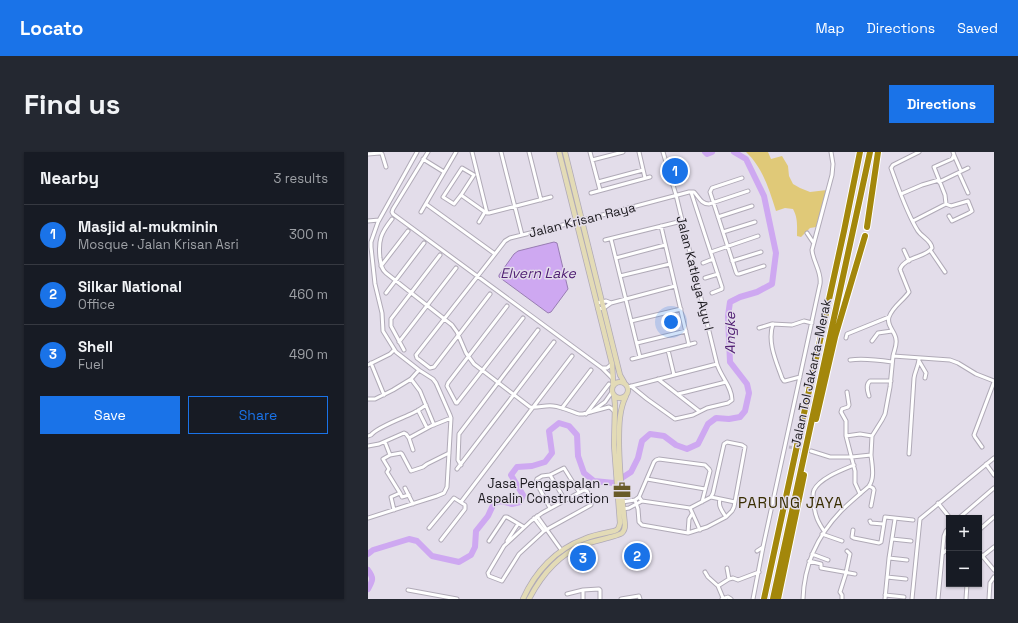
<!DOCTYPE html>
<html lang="en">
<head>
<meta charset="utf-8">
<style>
  :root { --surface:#171b24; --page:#242831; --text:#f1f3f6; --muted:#9ea1a6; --line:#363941; --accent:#1a73e8 }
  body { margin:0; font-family:"Space Grotesk",sans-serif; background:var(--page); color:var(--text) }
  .controls { position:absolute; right:12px; bottom:12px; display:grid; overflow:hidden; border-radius:0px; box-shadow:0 1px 3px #0004 }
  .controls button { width:36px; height:36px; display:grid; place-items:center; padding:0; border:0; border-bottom:1px solid var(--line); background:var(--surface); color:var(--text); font:20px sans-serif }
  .you { position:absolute; left:303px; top:170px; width:14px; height:14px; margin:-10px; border:3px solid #fff; border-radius:50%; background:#1a73e8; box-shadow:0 0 0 6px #1a73e833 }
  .badge { display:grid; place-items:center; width:26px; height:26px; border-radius:50%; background:var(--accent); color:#fff; font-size:13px; font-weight:700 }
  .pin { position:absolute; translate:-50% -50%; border:2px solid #fff; box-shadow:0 1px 4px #0006 }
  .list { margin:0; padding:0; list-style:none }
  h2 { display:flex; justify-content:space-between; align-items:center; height:52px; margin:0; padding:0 16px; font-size:17px }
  h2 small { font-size:13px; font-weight:400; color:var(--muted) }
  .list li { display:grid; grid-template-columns:26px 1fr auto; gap:12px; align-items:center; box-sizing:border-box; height:60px; padding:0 16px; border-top:1px solid var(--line) }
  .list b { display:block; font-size:15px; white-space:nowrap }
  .list p { margin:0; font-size:13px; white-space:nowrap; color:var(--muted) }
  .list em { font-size:13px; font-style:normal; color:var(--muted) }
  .actions { display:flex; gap:8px; padding:12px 16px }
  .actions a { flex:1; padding:9px 0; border:1px solid var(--accent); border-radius:0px; text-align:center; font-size:14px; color:var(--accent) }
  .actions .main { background:var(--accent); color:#fff }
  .map { position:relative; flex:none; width:626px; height:447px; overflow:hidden; border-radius:0px }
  header { display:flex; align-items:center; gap:24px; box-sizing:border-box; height:56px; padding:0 20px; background:var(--accent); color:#fff }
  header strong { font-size:19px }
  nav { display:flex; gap:22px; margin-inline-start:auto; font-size:14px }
  .intro { display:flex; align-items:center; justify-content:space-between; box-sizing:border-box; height:96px; padding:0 24px }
  h1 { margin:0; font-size:28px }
  .button { padding:10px 18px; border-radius:0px; background:var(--accent); color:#fff; font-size:14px; font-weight:700 }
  main { display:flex; gap:24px; padding:0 24px }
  aside { flex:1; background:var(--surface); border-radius:0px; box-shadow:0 1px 3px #0004 }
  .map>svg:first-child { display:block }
</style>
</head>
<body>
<header>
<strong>Locato</strong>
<nav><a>Map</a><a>Directions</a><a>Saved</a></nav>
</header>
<div class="intro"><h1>Find us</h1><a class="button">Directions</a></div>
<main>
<aside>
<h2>Nearby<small>3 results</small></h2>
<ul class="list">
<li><span class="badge">1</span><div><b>Masjid al-mukminin</b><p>Mosque · Jalan Krisan Asri</p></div><em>300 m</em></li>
<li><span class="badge">2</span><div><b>Silkar National</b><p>Office</p></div><em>460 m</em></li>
<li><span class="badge">3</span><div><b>Shell</b><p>Fuel</p></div><em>490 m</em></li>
</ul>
<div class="actions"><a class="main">Save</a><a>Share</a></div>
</aside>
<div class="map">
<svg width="626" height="447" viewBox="0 0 626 447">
  <rect width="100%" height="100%" fill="#e3ddea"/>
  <!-- green -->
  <path fill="#e0c978" d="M378 0H400L403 7 414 4 420 14 421 24 425 32 432 36 442 40 459 38 448 75 442 76 433 85 429 84C429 74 430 66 425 57L417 56 408 59C401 37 395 16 378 0Z"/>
  <!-- water -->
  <path fill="#cea8f1" stroke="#987db2" d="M186 90 189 91 200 137 183 160 180 161 131 125V123L146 102 150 99Z"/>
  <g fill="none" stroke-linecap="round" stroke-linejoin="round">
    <!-- river -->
    <path stroke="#cea8f1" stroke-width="6" d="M337 0 339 2 344 0
      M0 402 5 398 41 387 49 389 64 404 91 410 103 403 107 395 108 379 120 364 126 351 133 349 144 352 152 350 155 343 143 323 149 315 164 314 177 310 184 301 181 279 191 271 201 274 209 283 210 304 216 321 226 329 246 331 263 320 270 306 274 289 282 282 296 284 308 293 319 297 330 292 340 272 348 266 361 267 372 265 377 259 381 241 379 232 362 210 360 164 362 150 372 145 389 140 404 132 408 101 396 44 378 7 366 0
      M0 418C6 426 5 428 0 437"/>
    <!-- street-tunnel -->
    <path stroke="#bbb6c1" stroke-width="3" stroke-dasharray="3 1.5" stroke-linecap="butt" d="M421 295 443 299"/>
    <!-- street casing -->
    <g stroke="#b0aab7" stroke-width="5">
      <path id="street" d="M12 0 14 2 18 15
        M60 0 25 57 24 60 25 62 234 216 244 226
        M104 0 119 61
        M133 0 154 83
        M161 0 173 48
        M222 0 232 38
        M271 0 277 26
        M0 2 12 1
        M586 3 593 19
        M55 7 76 20
        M224 8 255 0
        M591 21 600 41
        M106 23 94 16 75 45 86 52 93 43 117 60
        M374 26 344 36 342 40 368 120 369 122H371L396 114
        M230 30 275 18
        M571 30 600 16
        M323 40 354 135V137L344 141
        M223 41 282 25
        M533 42 554 33 571 28
        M93 43 106 23
        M58 52 127 102
        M578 52 583 54 600 49 604 59 601 61 584 69 581 64
        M53 60 88 0
        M350 65 384 54
        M24 67C13 81 10 88 12 106 13 112 13 117 18 121L84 173 89 180 98 201 106 212 162 255C170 256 177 253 185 254 194 255 202 259 211 262H215L241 255 243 256 247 260
        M0 69 11 68
        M545 69 578 52 577 43 566 15 584 7 586 3 585 0
        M111 70 117 60 121 61 183 45
        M293 74 321 193
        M355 80 387 70
        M439 81 445 90
        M243 87 272 205
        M237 88 314 69
        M536 98 541 109
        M562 98 577 120
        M343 100 390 84
        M248 106 297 93
        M364 109 393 100
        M335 111 345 107
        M13 114 40 79
        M252 124 302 112
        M337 126 350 122
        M18 141 56 91
        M122 142 66 215 62 216 49 206 48 203 127 102 137 89 142 86 223 66 321 40H326C331 45 333 52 341 52L380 39
        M229 151 238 149 243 151
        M139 154 80 231 79 234 88 251H89L155 166
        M230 157 236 156 243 151 307 134
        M263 169 313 157
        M405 172C399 190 408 209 414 226L416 229H417L432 225
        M391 176 404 172 424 173 436 169 444 171
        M478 186 479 182 484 180 521 165
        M504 189 510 181 524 179
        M31 190 88 116
        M269 191 318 179
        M36 198 23 174V167L72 103
        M300 198 306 223
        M525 204C526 199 529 193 528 188 528 180 518 174 521 165 525 154 535 149 541 140L533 120 532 117C538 104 557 106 564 96 563 88 554 85 550 79 539 62 530 35 523 16L525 13 551 0
        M264 207 327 191
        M482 208C496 206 510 208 524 210
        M551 209 558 221 557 226
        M3 211 16 243
        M0 213 22 202 26 198
        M234 216H239L244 212
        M43 227 52 239 66 273
        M290 227 331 259
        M263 234 279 247 307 267 325 263 339 256 360 251 364 248C364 235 353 225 349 212L308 43 295 0
        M260 235 349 212
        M479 240 481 253 480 255 474 257 473 260 478 269V284L492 282 504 284
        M310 242 358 230
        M501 244C500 240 497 233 502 229H523
        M0 247H7L25 238 43 227 51 218
        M194 256 223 218
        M50 258 59 276
        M223 260 237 250 244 240
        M218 262 241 232
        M0 284 3 283C9 275 35 266 45 261 49 259 54 256 58 253
        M478 284 487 319V331L492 342
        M41 286 45 298
        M17 290 22 303 33 301 34 302 43 319 55 315 59 312 81 301
        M0 294 11 292 36 281 38 282 41 286 63 274 83 266
        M614 295 607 285 606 283 626 230
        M541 302 546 226C547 219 551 213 551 206
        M22 303 15 307 21 317 19 320 32 341 23 345 26 358
        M503 303 504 284 514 268 517 262 522 235 525 204 582 208 590 211 608 222 626 229
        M618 312 626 323
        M93 313 90 308 91 282 170 178
        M89 317 186 190
        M182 323 197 348
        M279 327 337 337
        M501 334 505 336 506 338 503 354
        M37 336 45 352
        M216 338 219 339C221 343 224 348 223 353L176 379 151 402 134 429 121 424 120 421 136 394 163 369 174 361Z
        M32 341 34 345 41 343
        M343 345 367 350
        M352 347C350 354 354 359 358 365
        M267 348 270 357 271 370 274 373 320 381 339 375 358 365 364 359 366 355 377 295 374 293 359 290 356 292 345 341 343 345 322 356 274 349 271 345
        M93 350 204 204
        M254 350 267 348 271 345 286 310 288 308 291 307 337 313 341 317 342 319 334 350
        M570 351 582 366
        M182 356 168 330 169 327 174 324 182 323 196 316 211 340
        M322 356 332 378
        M255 357 261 356 274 349
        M169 364 194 399
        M0 366 69 344 76 341 79 335 83 266 82 263 68 231 65 227 51 218 28 200 15 179 14 161 7 132 3 95V90L10 70 49 0
        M166 366 176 379
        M591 366 626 336
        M502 369 503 371 515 372
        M61 376 86 346 97 353V357L73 388
        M485 378 484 385 486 386 511 391 513 390 517 365 545 368
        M611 378 626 365
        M456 379C450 370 447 364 446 353 445 348 444 343 446 338 452 326 474 318 486 313
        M320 381 321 367 324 362
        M454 382 474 389
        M524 387 543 389
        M121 389 137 365H139L156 375
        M139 389 150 372
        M389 399 395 395
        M611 400 626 418
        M575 401 581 396
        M444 402 460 408
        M521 406 539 408
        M611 407 626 395
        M441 409 453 412V416L487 422
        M337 420 340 425 350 434 355 446
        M519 425 538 427
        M361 427 365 426 370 428 391 420
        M350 434 361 427 359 416
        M40 438 89 447
        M199 442 215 438 231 437 232 438V447
        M517 443 536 445
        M215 447V438
        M253 447 271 444 272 447
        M354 447 360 445 363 447
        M385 447 395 395 452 132C454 120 445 110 444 98L464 23 465 12 463 0
        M435 447C436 413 450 383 473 359 482 350 492 342 501 334 507 326 504 313 503 303L484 305H462L443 299
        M474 447V443L472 440 478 421 482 402 479 399
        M517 447 521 406 527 367
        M544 447 552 367 626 306
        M570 447 576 384 578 379 581 376
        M598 447 599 432
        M621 447 622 431 626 425"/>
    </g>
    <!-- secondary casing -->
    <g stroke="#b0aab7" stroke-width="6">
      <path id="secondary" d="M191 0 244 212 245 228V234
        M197 0 252 223 256 230
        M244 238a8 8 0 1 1 16 0a8 8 0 1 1-16 0Z
        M155 447C167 420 188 397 216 387 225 383 236 381 246 379 250 378 251 376 252 371L246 293 247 253 246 243
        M161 447C173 424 190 403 215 393 223 389 249 385 254 381 256 379 257 376 257 373 254 345 251 317 251 289 251 274 251 258 258 244"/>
    </g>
    <!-- highway casing -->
    <g stroke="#fff" stroke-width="8">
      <path id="highway" d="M499 75 510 0
        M448 267 467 185 497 84
        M396 447 430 289 476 79 492 0
        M405 447 502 0
        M410 447 436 323"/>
    </g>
    <!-- street -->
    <use href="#street" stroke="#fff" stroke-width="3"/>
    <!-- secondary -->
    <use href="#secondary" stroke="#e3dbb6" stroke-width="4.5"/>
    <!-- highway -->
    <use href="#highway" stroke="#a3870b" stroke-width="6"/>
  </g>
  <!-- icons -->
  <defs>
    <g id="office-bare" transform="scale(1.38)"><path d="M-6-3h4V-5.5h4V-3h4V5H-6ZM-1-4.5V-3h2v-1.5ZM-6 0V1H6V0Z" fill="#685a27" stroke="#e3ddea" stroke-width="2.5" paint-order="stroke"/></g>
  </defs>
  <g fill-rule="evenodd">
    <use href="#office-bare" x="254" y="338"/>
  </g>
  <g text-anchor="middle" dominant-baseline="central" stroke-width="3" stroke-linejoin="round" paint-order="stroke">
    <!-- street labels -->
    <g font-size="13" fill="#1b191e" stroke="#e3ddea">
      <text transform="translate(214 68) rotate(-14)">Jalan Krisan Raya</text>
      <text transform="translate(327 121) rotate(76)">Jalan Katleya Ayu I</text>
      <text transform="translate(443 221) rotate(-78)">Jalan Tol Jakarta–Merak</text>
    </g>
    <!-- poi labels -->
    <g font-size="13" fill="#1b191e" stroke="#e3ddea" text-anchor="end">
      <text x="241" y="331">Jasa Pengaspalan -<tspan x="241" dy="15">Aspalin Construction</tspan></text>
    </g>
    <!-- water labels -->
    <g font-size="14" font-style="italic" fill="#512074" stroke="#e3ddea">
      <text x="170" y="121">Elvern Lake</text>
      <text transform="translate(362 181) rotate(-90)">Angke</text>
    </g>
    <!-- quarter labels -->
    <g font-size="15" letter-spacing="1" fill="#372c01" stroke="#e3ddea">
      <text x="423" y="350">PARUNG JAYA</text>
    </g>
  </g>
</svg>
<div class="controls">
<button>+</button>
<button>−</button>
</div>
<div class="you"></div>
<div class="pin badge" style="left:307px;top:19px">1</div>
<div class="pin badge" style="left:269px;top:404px">2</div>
<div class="pin badge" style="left:215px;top:406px">3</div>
</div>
</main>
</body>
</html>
